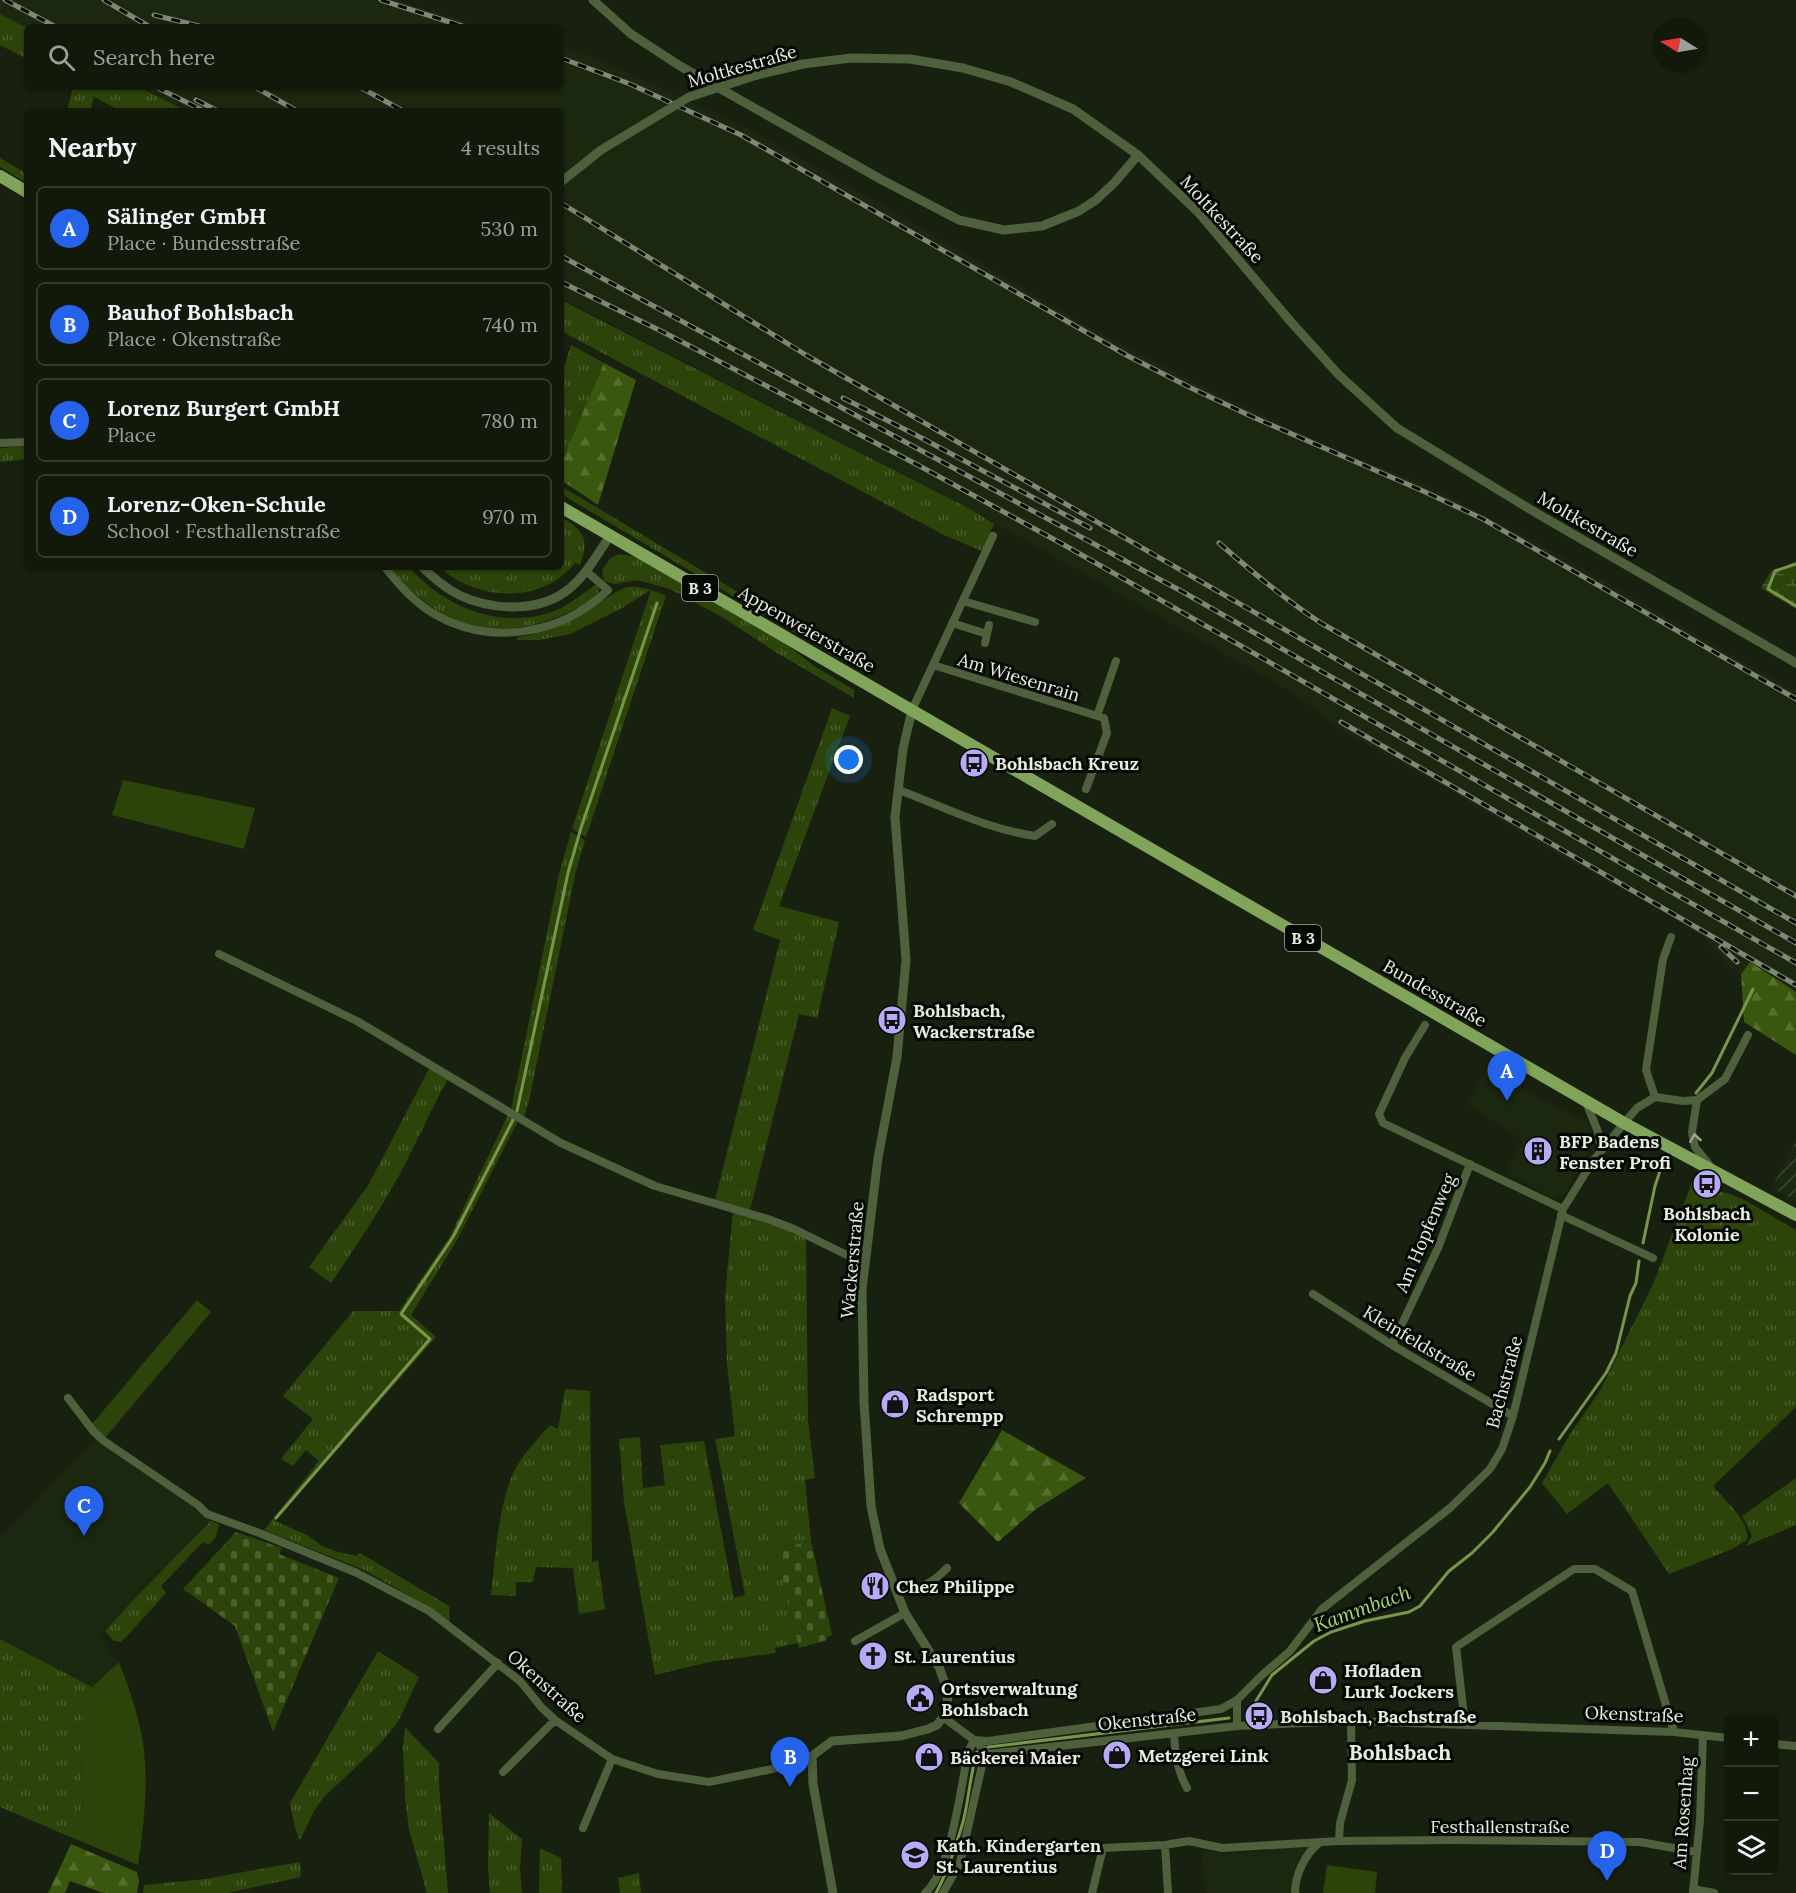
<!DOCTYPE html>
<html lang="en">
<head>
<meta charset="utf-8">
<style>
  :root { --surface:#12190b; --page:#1f2619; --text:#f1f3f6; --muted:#9ca09d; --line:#31382c; --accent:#2563eb }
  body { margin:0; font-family:Lora,serif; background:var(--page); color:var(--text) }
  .controls { position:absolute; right:18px; bottom:18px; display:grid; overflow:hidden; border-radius:9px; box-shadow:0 2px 4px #0004 }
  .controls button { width:54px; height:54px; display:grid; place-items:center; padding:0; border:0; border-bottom:2px solid var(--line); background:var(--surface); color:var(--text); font:30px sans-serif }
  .compass { position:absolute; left:1652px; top:18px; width:54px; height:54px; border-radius:50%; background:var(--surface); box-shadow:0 2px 4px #0004; rotate:281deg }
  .you { position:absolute; left:849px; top:760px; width:21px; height:21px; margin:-15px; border:4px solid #fff; border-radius:50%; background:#1a73e8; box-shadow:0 0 0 9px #1a73e833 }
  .badge { display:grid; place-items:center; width:39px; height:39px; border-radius:50%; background:var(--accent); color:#fff; font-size:20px; font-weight:700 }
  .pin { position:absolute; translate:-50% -50px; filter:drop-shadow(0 2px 3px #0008) }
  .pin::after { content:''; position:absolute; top:32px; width:21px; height:18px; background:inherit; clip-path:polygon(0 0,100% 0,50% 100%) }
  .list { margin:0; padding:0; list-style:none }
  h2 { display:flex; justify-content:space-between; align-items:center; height:78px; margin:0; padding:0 24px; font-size:26px }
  h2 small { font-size:20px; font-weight:400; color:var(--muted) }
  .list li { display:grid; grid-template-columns:39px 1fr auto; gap:18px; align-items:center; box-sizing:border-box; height:84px; margin:0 12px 12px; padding:0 12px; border:2px solid var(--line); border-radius:9px }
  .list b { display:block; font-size:22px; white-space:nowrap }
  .list p { margin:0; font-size:20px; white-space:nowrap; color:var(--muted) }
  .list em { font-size:20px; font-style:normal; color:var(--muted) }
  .icon { flex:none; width:33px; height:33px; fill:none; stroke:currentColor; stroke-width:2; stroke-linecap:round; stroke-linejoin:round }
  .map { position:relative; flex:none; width:1796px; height:1893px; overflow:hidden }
  .search { position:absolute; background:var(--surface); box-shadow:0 2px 4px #0004; left:24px; top:24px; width:540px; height:66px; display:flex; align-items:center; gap:15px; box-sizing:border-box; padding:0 21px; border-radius:9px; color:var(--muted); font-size:22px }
  .panel { position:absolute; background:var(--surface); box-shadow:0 2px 4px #0004; left:24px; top:108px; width:540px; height:462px; border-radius:9px }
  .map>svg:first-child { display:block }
</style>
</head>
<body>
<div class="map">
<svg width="1796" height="1893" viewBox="0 0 1796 1893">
  <defs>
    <pattern id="industrial-furrows" width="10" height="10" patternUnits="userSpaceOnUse" patternTransform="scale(1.5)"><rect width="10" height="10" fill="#1b270e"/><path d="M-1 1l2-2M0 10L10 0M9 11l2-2" fill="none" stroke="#3c4731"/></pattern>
    <pattern id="grass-tufts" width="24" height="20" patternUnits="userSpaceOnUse" patternTransform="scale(1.5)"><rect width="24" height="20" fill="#2c440a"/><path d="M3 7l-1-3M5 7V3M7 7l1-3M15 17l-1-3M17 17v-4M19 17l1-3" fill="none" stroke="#4b5f2d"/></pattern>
    <pattern id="forest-firs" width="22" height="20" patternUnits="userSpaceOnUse" patternTransform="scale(1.5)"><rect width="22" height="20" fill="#39570e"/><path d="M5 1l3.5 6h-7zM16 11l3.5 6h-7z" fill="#566f31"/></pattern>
    <pattern id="wetland-marsh" width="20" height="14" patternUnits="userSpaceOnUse" patternTransform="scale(1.5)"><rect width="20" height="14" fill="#2c440a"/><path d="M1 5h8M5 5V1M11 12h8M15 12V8" fill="none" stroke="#4b5f2d"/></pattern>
    <pattern id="cemetery-stones" width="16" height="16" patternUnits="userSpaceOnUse" patternTransform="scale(1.5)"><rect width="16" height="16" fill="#2c440a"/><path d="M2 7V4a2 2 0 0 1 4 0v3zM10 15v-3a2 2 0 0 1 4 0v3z" fill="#4b5f2d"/></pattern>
  </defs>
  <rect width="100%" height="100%" fill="#18210f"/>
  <!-- built -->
  <path fill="#1b270e" d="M0 0H397L482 27H27V28L0 14Z
    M561 46 598 59 747 128 901 216 1108 338 1216 393 1304 435 1373 465 1417 481 1451 498 1551 550 1796 692V992L1750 963 1741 974 1730 967 1704 938 1657 908 1557 854 1443 786 1346 733 1297 695 972 510 561 298V111H186L139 87H561Z
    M1486 1069 1576 1117 1586 1119 1593 1133V1146L1564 1195 1551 1198 1507 1172 1523 1140 1468 1105Z
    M97 1437 116 1454 192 1505 211 1521 136 1597 100 1637 119 1662 92 1687 0 1639V1538Z
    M1309 1847 1298 1867 1292 1893H1205L1202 1849 1225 1854Z"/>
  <!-- industrial -->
  <path fill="url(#industrial-furrows)" d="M1796 1141V1202L1772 1187Z"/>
  <!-- grass -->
  <path fill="url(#grass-tufts)" d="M0 14 27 28V59L0 45Z
    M73 87H139L186 111H121L94 97 90 111H67Z
    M0 158 27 174V183L0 167Z
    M561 300 972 510 994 524 982 551 944 535 561 331Z
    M571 345 604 363 561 463V377Z
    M27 446V459L0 462V448Z
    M561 486 843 655 846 659V663L561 494Z
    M561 517C584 531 590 538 580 565L575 563C541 605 477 601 439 567H561Z
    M619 554 637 557 787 645 814 666 854 690V698L777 653 724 618 670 589 637 580 615 584 604 581 602 570 610 559Z
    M390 567H409C444 607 500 630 552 612 568 606 581 595 595 585L599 586C600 597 588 603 579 607 506 646 441 632 390 567Z
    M627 587C642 586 653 590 666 596L586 837 572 829 651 590 622 608 570 634 539 640H517L518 637C538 634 559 628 577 618 596 608 606 595 627 587Z
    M832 708 850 716 779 906 839 922 817 1018 799 1014 750 1210 715 1200 780 940 753 930Z
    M571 832 585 840 576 871 529 1101 524 1117 511 1110 559 874Z
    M430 1067 448 1079C431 1109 418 1140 402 1170 381 1209 356 1246 331 1283L309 1267 369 1184Z
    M508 1115 518 1121 457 1240 411 1315 436 1337 275 1521 307 1535 322 1546 338 1552 356 1556 360 1553 449 1606 450 1623 410 1596 364 1570 264 1530 319 1461 306 1450 293 1466 281 1459 313 1419 283 1396 353 1311H399L449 1238Z
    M1694 1177 1718 1191 1731 1194 1748 1202 1796 1230V1407L1713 1486C1724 1500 1751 1522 1747 1540L1732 1549 1669 1574 1608 1483 1567 1514 1542 1483 1569 1436 1601 1389 1654 1282Z
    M733 1211 763 1220 806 1237 808 1420 815 1478 805 1480 811 1541 775 1549 798 1643 775 1648 776 1653 709 1662 655 1675 624 1502 619 1439 640 1437 643 1488 665 1485 660 1445 704 1441 734 1598 745 1595 715 1439 735 1436 727 1364 725 1297Z
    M565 1389 590 1391 592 1562 598 1560 605 1609 579 1614 573 1568 536 1567 533 1582H516V1596L491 1595C495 1559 499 1495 518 1464 527 1450 539 1438 550 1425L558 1429Z
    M1796 1478V1525L1746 1546 1752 1536 1742 1516Z
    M211 1521 219 1524 216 1537 209 1545 203 1542 161 1586 166 1593 128 1635 121 1642 114 1641 105 1631 136 1597Z
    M0 1639 92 1687 84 1713 81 1756 83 1821 73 1838 0 1807Z
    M378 1651 419 1677 398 1722 379 1745 323 1798 314 1811 300 1840 295 1828 290 1803Z
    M405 1727 439 1763V1785L448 1893H427L409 1830 405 1797 403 1748Z
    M489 1813 522 1839 520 1869 522 1893H490L488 1867Z
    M540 1848 561 1858 562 1893H539Z
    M300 1862 301 1877 228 1893H143L144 1885 205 1879Z
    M639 1873 641 1893H620L618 1878Z"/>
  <!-- forest -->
  <path fill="url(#forest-firs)" d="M604 363 636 380 598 505 561 480V463Z
    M1750 962 1796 992V1055L1744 1022 1741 974Z
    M1002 1430 1086 1478 1036 1509 998 1542 959 1503Z
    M71 1844 137 1872 139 1881 137 1893H103L70 1881 65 1893H48Z"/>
  <!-- wetland -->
  <path fill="url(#wetland-marsh)" d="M1796 562V609L1761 588 1771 571Z"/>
  <!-- cemetery -->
  <path fill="url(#cemetery-stones)" d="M236 1532 282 1548 279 1554 339 1578 273 1732 235 1626 183 1589Z
    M811 1541 832 1635 827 1637V1640L799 1648 775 1549Z"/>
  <!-- green -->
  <path fill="#2c440a" d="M123 780 255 808 244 849 112 815Z
    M197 1300 211 1312 105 1438 92 1424Z
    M119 1662C128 1685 136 1708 141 1732 150 1773 144 1825 138 1865L73 1838 83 1821 81 1756 84 1713 92 1687Z
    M1327 1865 1377 1872 1375 1893H1323Z"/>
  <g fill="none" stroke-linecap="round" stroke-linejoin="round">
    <!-- stream -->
    <path stroke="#79954b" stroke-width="3" d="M1796 564 1775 571 1768 589 1796 606
      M1696 1093 1712 1073 1753 989
      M517 1111 568 873 581 828 657 603
      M1643 1243 1655 1186 1662 1165
      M1559 1439 1606 1373 1616 1353 1630 1296 1636 1283 1639 1261
      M276 1518 430 1339 401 1314 453 1237 513 1120
      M1251 1709 1272 1675 1314 1641 1331 1632 1365 1621 1409 1612 1420 1606 1449 1571 1472 1553 1492 1533 1530 1487 1545 1463 1550 1451
      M936 1893C948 1871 956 1846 963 1822 969 1799 970 1775 977 1752L988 1747 1229 1718"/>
    <!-- minor -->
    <path stroke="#4f603d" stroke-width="8" d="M0 443 27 442
      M385 567C398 584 412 600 431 612 488 647 560 636 608 590L586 571
      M963 601 1035 622
      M952 623 987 634
      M985 643 989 625
      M933 665 1104 718 1107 733 1086 789
      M912 710 993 536
      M1097 716 1116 661
      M899 790C944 807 987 829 1035 836L1052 824
      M219 954 357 1021 561 1143 655 1186 768 1219 794 1229 865 1264
      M1425 1025 1405 1058 1379 1114 1383 1123 1563 1209
      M1655 1097 1646 1070 1663 959 1671 937
      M1655 1097 1683 1101 1697 1100 1725 1079 1748 1035
      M1697 1100 1692 1132 1695 1147 1711 1167
      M1586 1102 1598 1132 1601 1151
      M1561 1215 1653 1258
      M1313 1294 1392 1345 1513 1416
      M1392 1345 1438 1248 1470 1164
      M68 1398 94 1432 104 1441 198 1505 207 1514 262 1534 357 1573 429 1611 520 1681 542 1708 555 1720 612 1759 658 1774 709 1782 777 1768 812 1756
      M897 1593C921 1587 930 1586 947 1568
      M855 1641 905 1613
      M1237 1700V1726
      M943 1717 974 1740 988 1754
      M1465 1725 1456 1647 1574 1569H1595L1632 1591 1674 1732
      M438 1729 498 1663
      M1174 1733C1175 1753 1177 1770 1187 1788
      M974 1740 988 1741 1221 1709 1237 1700 1261 1676 1290 1651 1322 1609 1450 1508 1490 1469 1502 1449 1513 1416 1563 1209 1593 1161 1620 1128 1637 1108 1655 1097
      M1774 1744 1796 1746
      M988 1754 1237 1726 1351 1721 1674 1732 1728 1738
      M503 1772 555 1720
      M583 1828 612 1759
      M1339 1841 1340 1823 1352 1780 1351 1721
      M1165 1845 1168 1893
      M1693 1889 1714 1893
      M925 1893C951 1871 961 1787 968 1752L974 1740
      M943 1893 960 1863 983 1761 988 1754
      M1092 1893 1103 1848 1165 1845 1189 1841 1222 1848 1339 1841 1454 1840 1640 1842 1696 1852
      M1295 1893C1295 1875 1305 1854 1319 1843
      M1693 1893 1700 1820 1703 1735"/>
    <!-- tertiary -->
    <path stroke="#4f603d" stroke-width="9" d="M593 0 631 34 680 66 882 180 959 220 1004 230 1042 226 1079 211 1096 200 1115 182 1138 155
      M757 75 803 64 851 58 910 59 963 68 1011 82 1073 109 1138 155 1199 213 1291 322 1339 375 1397 428 1533 511 1796 663
      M422 567C434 578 445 588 459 595 493 611 541 613 570 588 587 574 598 553 610 536
      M833 1893 813 1784 812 1756 832 1741 901 1736 928 1729 937 1725 943 1717 947 1706 948 1692 939 1667 905 1613 880 1549 871 1506 864 1402 862 1289 878 1158 897 1057 906 960 895 817 903 749 912 710"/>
    <!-- primary -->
    <path stroke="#80a459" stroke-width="12" d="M0 176 27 192
      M561 507 1624 1123 1796 1215"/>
    <!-- rail casing -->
    <g stroke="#7f8777" stroke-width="5">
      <path id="rail" d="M5 0 56 27
        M104 0 150 27
        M381 0 465 27
        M154 15 203 27
        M561 58 630 84 741 135 1128 356 1191 388 1255 418 1423 491 1483 519 1796 699
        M156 87 204 111
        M255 87 297 111
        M360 87 403 111
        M196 100 218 111
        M561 203 806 355 1796 923
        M561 256 1183 592 1796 943
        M561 282 663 332 916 464 1066 546 1796 963
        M843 398 916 435 1090 528
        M1219 543C1252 572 1284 599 1321 623L1796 896
        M1341 722 1796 985
        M1721 947 1737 962"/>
    </g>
    <!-- rail -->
    <use href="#rail" stroke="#060903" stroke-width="3" stroke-dasharray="9" stroke-linecap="butt"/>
    <!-- tertiary-bridge -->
    <path stroke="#4f603d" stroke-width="9" d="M561 182 601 150 689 97 757 75"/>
  </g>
  <!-- one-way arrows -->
  <defs><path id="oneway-chevron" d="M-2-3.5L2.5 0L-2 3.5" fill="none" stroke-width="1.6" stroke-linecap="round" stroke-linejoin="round" transform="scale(1.5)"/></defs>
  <use stroke="#9ca890" href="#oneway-chevron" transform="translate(1695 1138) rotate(-99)"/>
  <!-- icons -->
  <defs>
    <g id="bus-disc" transform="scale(1.5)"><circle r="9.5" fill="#b7abf8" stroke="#060903"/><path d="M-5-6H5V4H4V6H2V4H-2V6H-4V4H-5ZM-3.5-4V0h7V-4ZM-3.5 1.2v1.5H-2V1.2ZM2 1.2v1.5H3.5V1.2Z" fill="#111"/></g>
    <g id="building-disc" transform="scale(1.5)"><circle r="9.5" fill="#b7abf8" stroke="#060903"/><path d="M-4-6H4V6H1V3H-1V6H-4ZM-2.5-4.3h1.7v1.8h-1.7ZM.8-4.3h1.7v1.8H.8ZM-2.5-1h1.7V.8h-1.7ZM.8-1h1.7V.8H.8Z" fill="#111"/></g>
    <g id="shop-disc" transform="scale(1.5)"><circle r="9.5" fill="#b7abf8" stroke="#060903"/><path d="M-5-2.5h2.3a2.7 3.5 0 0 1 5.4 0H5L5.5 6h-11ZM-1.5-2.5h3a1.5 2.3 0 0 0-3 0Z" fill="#111"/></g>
    <g id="restaurant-disc" transform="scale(1.5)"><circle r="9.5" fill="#b7abf8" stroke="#060903"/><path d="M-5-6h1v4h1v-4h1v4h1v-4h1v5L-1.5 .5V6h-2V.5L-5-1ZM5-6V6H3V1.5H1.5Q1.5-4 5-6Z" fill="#111"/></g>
    <g id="church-disc" transform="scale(1.5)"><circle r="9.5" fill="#b7abf8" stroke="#060903"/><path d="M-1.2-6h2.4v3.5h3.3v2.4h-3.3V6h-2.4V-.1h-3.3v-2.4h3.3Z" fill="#111"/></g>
    <g id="civic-disc" transform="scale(1.5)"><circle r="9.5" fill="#b7abf8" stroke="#060903"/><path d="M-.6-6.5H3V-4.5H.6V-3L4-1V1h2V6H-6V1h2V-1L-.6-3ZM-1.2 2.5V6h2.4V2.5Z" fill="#111"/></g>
    <g id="school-disc" transform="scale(1.5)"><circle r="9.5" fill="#b7abf8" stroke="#060903"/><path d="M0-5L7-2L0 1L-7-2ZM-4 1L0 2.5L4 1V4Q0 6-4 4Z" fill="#111"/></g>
  </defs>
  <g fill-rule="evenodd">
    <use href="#bus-disc" x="974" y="763"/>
    <use href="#bus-disc" x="892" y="1020"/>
    <use href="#building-disc" x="1538" y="1151"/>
    <use href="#bus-disc" x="1707" y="1184"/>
    <use href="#shop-disc" x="895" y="1404"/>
    <use href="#restaurant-disc" x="875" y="1586"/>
    <use href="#church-disc" x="873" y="1656"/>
    <use href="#shop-disc" x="1323" y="1680"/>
    <use href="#civic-disc" x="920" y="1698"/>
    <use href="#bus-disc" x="1259" y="1716"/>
    <use href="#shop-disc" x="1117" y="1755"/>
    <use href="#shop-disc" x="929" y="1757"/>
    <use href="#school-disc" x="915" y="1855"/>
  </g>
  <g text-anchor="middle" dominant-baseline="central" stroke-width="6" stroke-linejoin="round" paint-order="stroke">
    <!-- shield labels -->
    <g fill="#060903" stroke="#a4aa9f" stroke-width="1.5">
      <rect x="682" y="575" width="36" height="26" rx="4.5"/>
      <rect x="1285" y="925" width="36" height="26" rx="4.5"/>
    </g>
    <g font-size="16" font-weight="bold" fill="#e8efe2">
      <text x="700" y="588">B 3</text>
      <text x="1303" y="938">B 3</text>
    </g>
    <!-- street labels -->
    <g font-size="18" fill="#e8efe2" stroke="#060903">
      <text transform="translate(742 66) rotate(-16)">Moltkestraße</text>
      <text transform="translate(1222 219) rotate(47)">Moltkestraße</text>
      <text transform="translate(1588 524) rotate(30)">Moltkestraße</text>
      <text transform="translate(807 629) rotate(30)">Appenweierstraße</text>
      <text transform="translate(1019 677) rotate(17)">Am Wiesenrain</text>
      <text transform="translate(1435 993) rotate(30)">Bundesstraße</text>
      <text transform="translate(1425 1233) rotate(-67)">Am Hopfenweg</text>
      <text transform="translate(852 1260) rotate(-85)">Wackerstraße</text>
      <text transform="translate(1420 1343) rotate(31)">Kleinfeldstraße</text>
      <text transform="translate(1504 1382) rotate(-75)">Bachstraße</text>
      <text transform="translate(547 1686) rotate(42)">Okenstraße</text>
      <text transform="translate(1634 1714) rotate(2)">Okenstraße</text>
      <text transform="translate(1147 1719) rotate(-6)">Okenstraße</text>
      <text transform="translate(1683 1813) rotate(-86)">Am Rosenhag</text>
      <text x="1500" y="1826">Festhallenstraße</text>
    </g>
    <!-- poi labels -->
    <g font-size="18" font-weight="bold" fill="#e8efe2" stroke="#060903" text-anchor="start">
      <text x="995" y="763">Bohlsbach Kreuz</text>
      <text x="913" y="1010">Bohlsbach,<tspan x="913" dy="21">Wackerstraße</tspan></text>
      <text x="1559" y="1141">BFP Badens<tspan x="1559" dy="21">Fenster Profi</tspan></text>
      <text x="1707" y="1213" text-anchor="middle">Bohlsbach<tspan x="1707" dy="21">Kolonie</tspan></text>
      <text x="916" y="1394">Radsport<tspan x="916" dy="21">Schrempp</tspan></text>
      <text x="896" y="1586">Chez Philippe</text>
      <text x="894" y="1656">St. Laurentius</text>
      <text x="1344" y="1670">Hofladen<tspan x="1344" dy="21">Lurk Jockers</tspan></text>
      <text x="941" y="1688">Ortsverwaltung<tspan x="941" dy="21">Bohlsbach</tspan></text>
      <text x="1280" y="1716">Bohlsbach, Bachstraße</text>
      <text x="1138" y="1755">Metzgerei Link</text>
      <text x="950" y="1757">Bäckerei Maier</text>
      <text x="936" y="1845">Kath. Kindergarten<tspan x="936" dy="21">St. Laurentius</tspan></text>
    </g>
    <!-- water labels -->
    <g font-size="20" font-style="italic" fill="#a5db66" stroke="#060903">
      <text transform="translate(1362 1608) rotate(-20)">Kammbach</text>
    </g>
    <!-- quarter labels -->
    <g font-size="21" font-weight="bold" fill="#e8efe2" stroke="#060903">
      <text x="1400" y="1752">Bohlsbach</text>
    </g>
  </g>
</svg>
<div class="controls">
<button>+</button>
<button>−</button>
<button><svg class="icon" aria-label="layers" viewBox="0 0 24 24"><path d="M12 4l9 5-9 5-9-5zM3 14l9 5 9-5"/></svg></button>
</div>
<svg class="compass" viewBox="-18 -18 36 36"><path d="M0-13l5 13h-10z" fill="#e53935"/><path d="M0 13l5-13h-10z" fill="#9ca09d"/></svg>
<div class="you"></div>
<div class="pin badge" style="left:1507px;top:1101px">A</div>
<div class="pin badge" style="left:790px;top:1787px">B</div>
<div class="pin badge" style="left:84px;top:1536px">C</div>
<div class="pin badge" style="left:1607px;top:1881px">D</div>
<div class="search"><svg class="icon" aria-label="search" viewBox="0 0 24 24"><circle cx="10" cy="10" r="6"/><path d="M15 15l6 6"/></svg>Search here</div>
<section class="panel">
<h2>Nearby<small>4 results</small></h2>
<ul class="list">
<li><span class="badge">A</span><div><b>Sälinger GmbH</b><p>Place · Bundesstraße</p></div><em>530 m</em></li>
<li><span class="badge">B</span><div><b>Bauhof Bohlsbach</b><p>Place · Okenstraße</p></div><em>740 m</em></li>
<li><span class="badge">C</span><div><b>Lorenz Burgert GmbH</b><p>Place</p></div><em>780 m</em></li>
<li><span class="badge">D</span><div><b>Lorenz-Oken-Schule</b><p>School · Festhallenstraße</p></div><em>970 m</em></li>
</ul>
</section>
</div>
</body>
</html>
